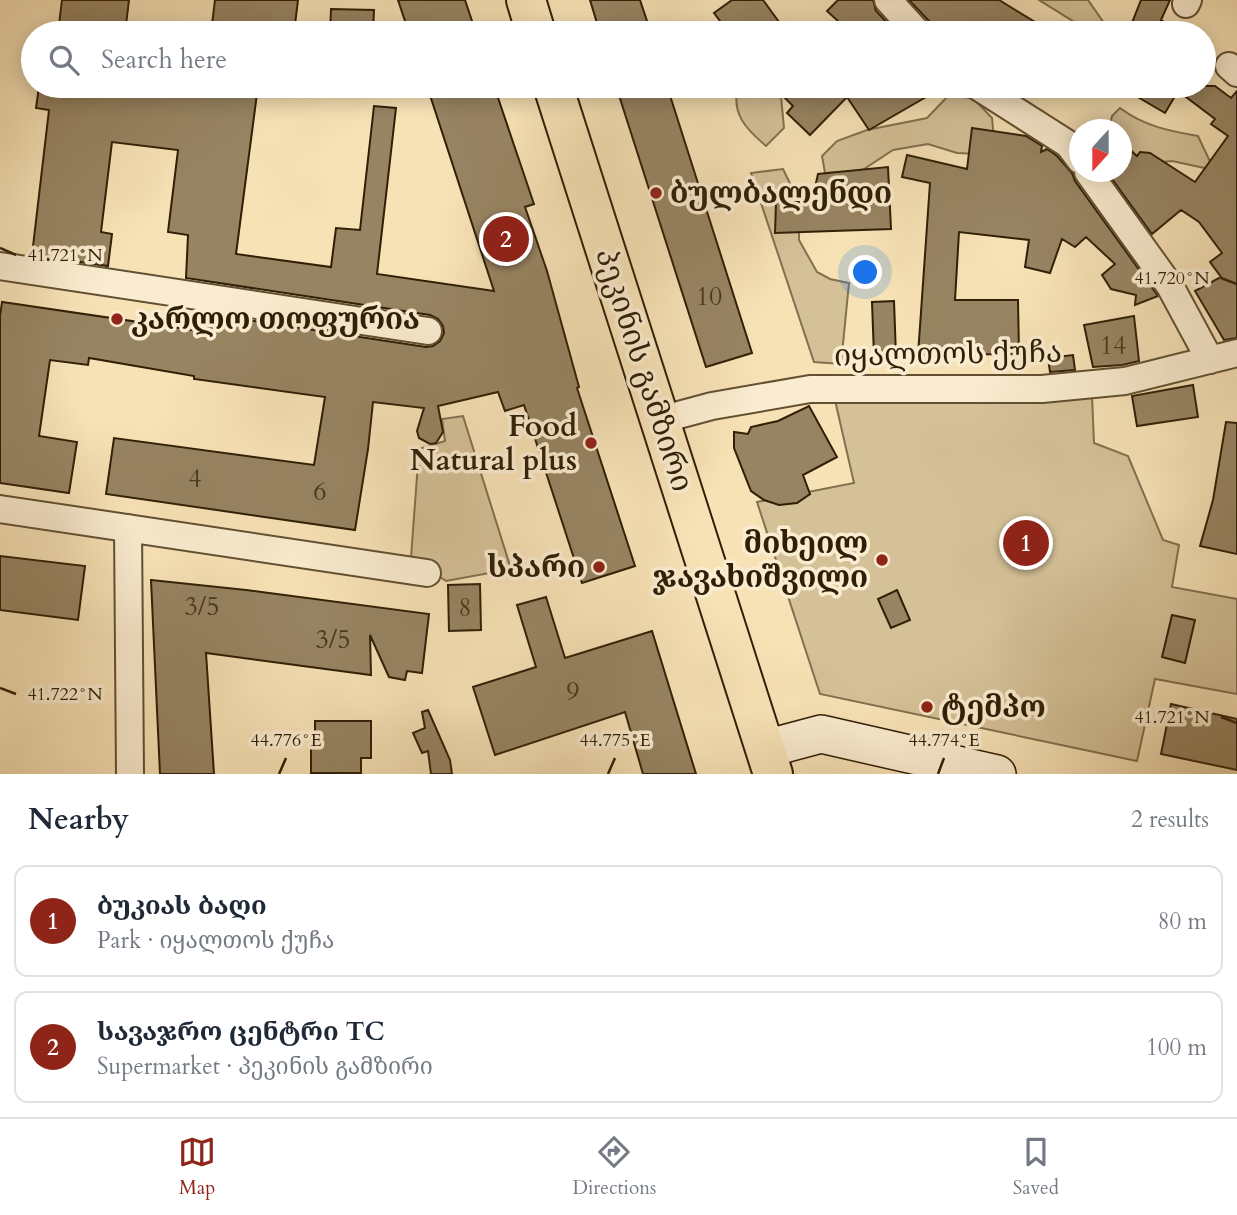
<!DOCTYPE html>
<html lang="en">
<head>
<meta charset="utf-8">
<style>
  :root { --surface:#fff; --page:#f6f6f7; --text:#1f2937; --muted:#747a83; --line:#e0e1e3; --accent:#8f2418 }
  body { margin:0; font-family:Cardo,"Noto Serif Georgian",serif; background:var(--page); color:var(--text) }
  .compass { position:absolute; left:1069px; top:119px; width:63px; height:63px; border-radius:50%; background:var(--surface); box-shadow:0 4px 18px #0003; rotate:201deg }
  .you { position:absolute; left:866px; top:273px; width:24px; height:24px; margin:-18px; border:5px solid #fff; border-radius:50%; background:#1a73e8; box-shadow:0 0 0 10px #1a73e833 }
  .badge { display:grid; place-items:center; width:46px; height:46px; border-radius:50%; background:var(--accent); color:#fff; font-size:23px; font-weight:700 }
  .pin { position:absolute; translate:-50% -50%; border:4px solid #fff; box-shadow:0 2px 7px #0006 }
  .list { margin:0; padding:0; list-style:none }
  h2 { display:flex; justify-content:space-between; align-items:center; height:91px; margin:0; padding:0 28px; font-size:30px }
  h2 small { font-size:23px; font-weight:400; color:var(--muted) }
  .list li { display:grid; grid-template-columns:46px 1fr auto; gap:21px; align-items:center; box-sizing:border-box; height:112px; margin:0 14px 14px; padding:0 14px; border:2px solid var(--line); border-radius:14px }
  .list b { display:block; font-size:26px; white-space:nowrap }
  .list p { margin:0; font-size:23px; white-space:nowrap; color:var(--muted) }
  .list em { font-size:23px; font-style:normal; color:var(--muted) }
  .icon { flex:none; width:38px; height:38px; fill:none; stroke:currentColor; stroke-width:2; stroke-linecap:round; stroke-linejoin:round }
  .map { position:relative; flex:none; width:1237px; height:774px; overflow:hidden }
  .search { position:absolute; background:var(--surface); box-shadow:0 4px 18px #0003; left:21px; right:21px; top:21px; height:77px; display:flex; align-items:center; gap:18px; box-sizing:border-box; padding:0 24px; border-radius:38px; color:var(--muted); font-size:26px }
  .sheet { height:343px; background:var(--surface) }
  nav { display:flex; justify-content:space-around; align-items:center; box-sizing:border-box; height:98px; border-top:2px solid var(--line); background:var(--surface); font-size:19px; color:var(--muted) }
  nav a { display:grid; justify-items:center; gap:4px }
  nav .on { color:var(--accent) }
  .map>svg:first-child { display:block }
</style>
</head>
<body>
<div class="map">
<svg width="1237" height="774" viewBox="0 0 1237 774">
  <rect width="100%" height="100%" fill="#f7e2b6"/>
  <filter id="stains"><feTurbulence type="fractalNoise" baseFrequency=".00286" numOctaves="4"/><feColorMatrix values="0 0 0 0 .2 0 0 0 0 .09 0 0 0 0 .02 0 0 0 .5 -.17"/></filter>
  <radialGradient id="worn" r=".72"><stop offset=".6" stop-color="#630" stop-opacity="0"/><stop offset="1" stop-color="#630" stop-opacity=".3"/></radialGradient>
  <!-- green -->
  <path fill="#d5c198" stroke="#82704f" stroke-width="2" d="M1039 0H1088L1111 33H1092Z
    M738 86H780L784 128 766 146C746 129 731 114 738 86Z
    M948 96 973 98 992 118 995 150 979 154 957 153 928 144 893 150 861 171 825 173 822 156 837 141 867 130 927 118Z
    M1120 108C1144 126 1169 131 1198 136L1214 170 1172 161 1143 164 1122 139V130L1113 129 1110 126 1112 116Z
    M783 169 799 202V240L817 272 830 279 849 283 841 364 814 362 751 173Z
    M1092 395 1094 443 1128 456 1163 540 1179 545 1172 587 1237 599V694L1155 679 1137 761 820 694 757 502 854 483 834 396Z
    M463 416 511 569 446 581 411 558 419 449 445 441 442 419Z"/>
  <!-- building -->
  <path fill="#978462" stroke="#301f06" stroke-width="2" d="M62 0H129L125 33H58Z
    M215 0H298L294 33H211Z
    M398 0H465L476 33H409Z
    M590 0H640L651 33H600Z
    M732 0H763L787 33H729L714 13Z
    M838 0H873L876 11 897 33H851L827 11Z
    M909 0H999L1053 33H933L930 22Z
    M1141 0H1170L1161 20 1184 33H1128Z
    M331 9 374 10 373 33H330Z
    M39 86H258L236 254 331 267 336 228 360 230 374 106 396 108 377 274 494 291 427 86H494L534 204 525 207 547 271 579 387 577 388 635 566 582 583 524 405 505 411 498 392 438 406 443 432 436 443 430 444 419 438 417 431 424 408 373 402 368 449 355 530 106 494 114 438 314 465 325 397 194 379V376L89 358 88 365 50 360 39 436 77 442 69 493 0 483V316L2 302 200 331 202 313 426 347 433 346 440 341 444 333 443 326 438 319 430 315 186 278 188 235 168 232 178 150 112 142 101 232 112 234 108 266 32 255 49 110 36 108Z
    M616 86H667L752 353 706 367Z
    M773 86H945L869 130 847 97 810 135 787 113 793 106Z
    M1119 86H1215L1231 98 1237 91V338L1224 340 1195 291 1221 277 1210 262 1222 253 1199 222 1181 210 1152 234 1107 172H1122V144L1137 156 1140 152 1150 153 1195 182 1228 136 1211 124 1215 119 1178 91 1165 113Z
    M972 128 1026 136 1042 146 1041 152 1047 149 1057 156 1072 173 1075 181 1158 296 1135 305 1136 295 1111 289 1102 275 1115 264 1086 237 1075 247 1062 239 1050 273 1025 267 1029 240 959 232 955 300H1018L1019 354 918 355 930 183 902 177 907 155 967 169Z
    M888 167 891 229 775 233 776 203 812 201 818 174Z
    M894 301 896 356H874L872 302Z
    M1134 316 1139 361 1122 365 1093 367 1084 325Z
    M1073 355 1075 370 1050 372 1048 358Z
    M1193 385 1198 417 1137 426 1132 396Z
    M809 406 837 457 803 475 810 494 797 503 779 505 764 500 751 491 734 448V432L748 434 751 427 778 421Z
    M1226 422 1237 423V554L1200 546 1213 500Z
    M0 556 85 566 78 620 0 610Z
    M151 580 246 590 429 614 422 673 407 671 405 680 389 677 370 635 371 675 206 653 214 774H160Z
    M480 584 481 630 449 631 448 585Z
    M897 590 910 620 891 628 878 599Z
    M546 597 565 658 652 631 696 774H643L625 712 495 755 473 687 536 667 517 605Z
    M1172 615 1195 620 1185 663 1162 657Z
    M1171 704 1237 719V770L1161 754Z
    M428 710 450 760 452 774H431L428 751 422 753 413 733 425 728 422 712Z
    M315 721H371V758H361V773H311V740H315Z"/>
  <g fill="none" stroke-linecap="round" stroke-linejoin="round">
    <!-- street casing -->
    <g stroke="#625032" stroke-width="30">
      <path id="street" d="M888 0 918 33
        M1186 4 1188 0
        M1229 66 1237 73
        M977 86 1068 144 1080 160
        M1088 172 1170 286 1210 360
        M0 266 428 331
        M660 420 712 406 810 389H1042L1125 381 1237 353
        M0 509 427 573
        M128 528 130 774"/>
    </g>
    <!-- secondary casing -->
    <g stroke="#301f06" stroke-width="40">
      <path id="secondary" d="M765 749 821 734 997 774"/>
    </g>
    <!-- primary casing -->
    <g stroke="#301f06" stroke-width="42">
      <path id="primary" d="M526 0 536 33
        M553 86 773 774"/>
    </g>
    <!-- street -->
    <use href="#street" stroke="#faecd0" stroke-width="26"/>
    <!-- secondary -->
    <use href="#secondary" stroke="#faecd0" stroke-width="37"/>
    <!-- primary -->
    <use href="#primary" stroke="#f7e2b6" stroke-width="38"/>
  </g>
  <!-- ticks -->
  <path fill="none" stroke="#301f06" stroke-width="2.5" d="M0 248 16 255M1221 278 1237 284M0 688 16 694M1221 717 1237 723M279 774 286 758M608 774 615 758M938 774 944 758"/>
  <!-- markers -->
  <g fill="#8f2418" stroke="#faecd0" stroke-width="2.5">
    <circle cx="656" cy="193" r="7"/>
    <circle cx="117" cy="319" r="7"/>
    <circle cx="591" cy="443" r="7"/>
    <circle cx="882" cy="560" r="7"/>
    <circle cx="599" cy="567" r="7"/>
    <circle cx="927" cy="707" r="7"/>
  </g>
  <g text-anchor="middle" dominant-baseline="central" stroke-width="7" stroke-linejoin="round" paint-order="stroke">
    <!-- number labels -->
    <g font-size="26" fill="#4a381d">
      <text x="709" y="296">10</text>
      <text x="1113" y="345">14</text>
      <text x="195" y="478">4</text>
      <text x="320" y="491">6</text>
      <text x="202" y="606">3/5</text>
      <text x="465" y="607">8</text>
      <text x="333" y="639">3/5</text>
      <text x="573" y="691">9</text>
    </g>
    <!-- poi labels -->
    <g font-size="30" font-weight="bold" fill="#301f06" stroke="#faecd0" text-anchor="start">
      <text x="670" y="193">ბულბალენდი</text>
      <text x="131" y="319">კარლო თოფურია</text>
      <text x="577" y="426" text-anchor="end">Food<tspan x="577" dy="34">Natural plus</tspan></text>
      <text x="868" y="543" text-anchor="end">მიხეილ<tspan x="868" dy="34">ჯავახიშვილი</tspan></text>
      <text x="585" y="567" text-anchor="end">სპარი</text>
      <text x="941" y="707">ტემპო</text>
    </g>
    <!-- street labels -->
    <g font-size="30" fill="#301f06" stroke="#faecd0">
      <text transform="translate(948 354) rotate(-1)">იყალთოს ქუჩა</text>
      <text transform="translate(644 370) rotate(72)">პეკინის გამზირი</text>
    </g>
  </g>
  <g font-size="18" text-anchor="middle" fill="#301f06" stroke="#faecd0" stroke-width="7" stroke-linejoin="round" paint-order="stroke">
    <text x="65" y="261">41.721°N</text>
    <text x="1172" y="284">41.720°N</text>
    <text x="65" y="700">41.722°N</text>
    <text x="1172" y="723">41.721°N</text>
    <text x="286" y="746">44.776°E</text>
    <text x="615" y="746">44.775°E</text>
    <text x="944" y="746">44.774°E</text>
  </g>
  <rect width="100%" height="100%" filter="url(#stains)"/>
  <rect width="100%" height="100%" fill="url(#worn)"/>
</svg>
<svg class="compass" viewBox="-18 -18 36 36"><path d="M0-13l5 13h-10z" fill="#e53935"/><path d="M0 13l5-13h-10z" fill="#747a83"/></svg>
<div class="you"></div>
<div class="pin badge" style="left:1026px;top:543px">1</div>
<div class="pin badge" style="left:506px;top:239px">2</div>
<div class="search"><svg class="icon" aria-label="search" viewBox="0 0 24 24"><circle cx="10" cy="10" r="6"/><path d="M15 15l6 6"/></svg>Search here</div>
</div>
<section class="sheet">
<h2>Nearby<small>2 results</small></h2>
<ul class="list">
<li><span class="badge">1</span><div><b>ბუკიას ბაღი</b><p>Park · იყალთოს ქუჩა</p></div><em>80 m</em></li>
<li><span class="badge">2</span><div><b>სავაჯრო ცენტრი TC</b><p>Supermarket · პეკინის გამზირი</p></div><em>100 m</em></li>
</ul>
</section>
<nav>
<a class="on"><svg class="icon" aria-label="map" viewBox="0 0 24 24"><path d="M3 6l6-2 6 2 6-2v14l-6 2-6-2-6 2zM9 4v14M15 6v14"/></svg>Map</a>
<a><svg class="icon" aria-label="directions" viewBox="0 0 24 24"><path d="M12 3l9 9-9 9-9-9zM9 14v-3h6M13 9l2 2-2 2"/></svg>Directions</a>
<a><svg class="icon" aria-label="saved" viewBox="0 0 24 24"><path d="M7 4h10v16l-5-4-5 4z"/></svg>Saved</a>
</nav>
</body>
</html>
